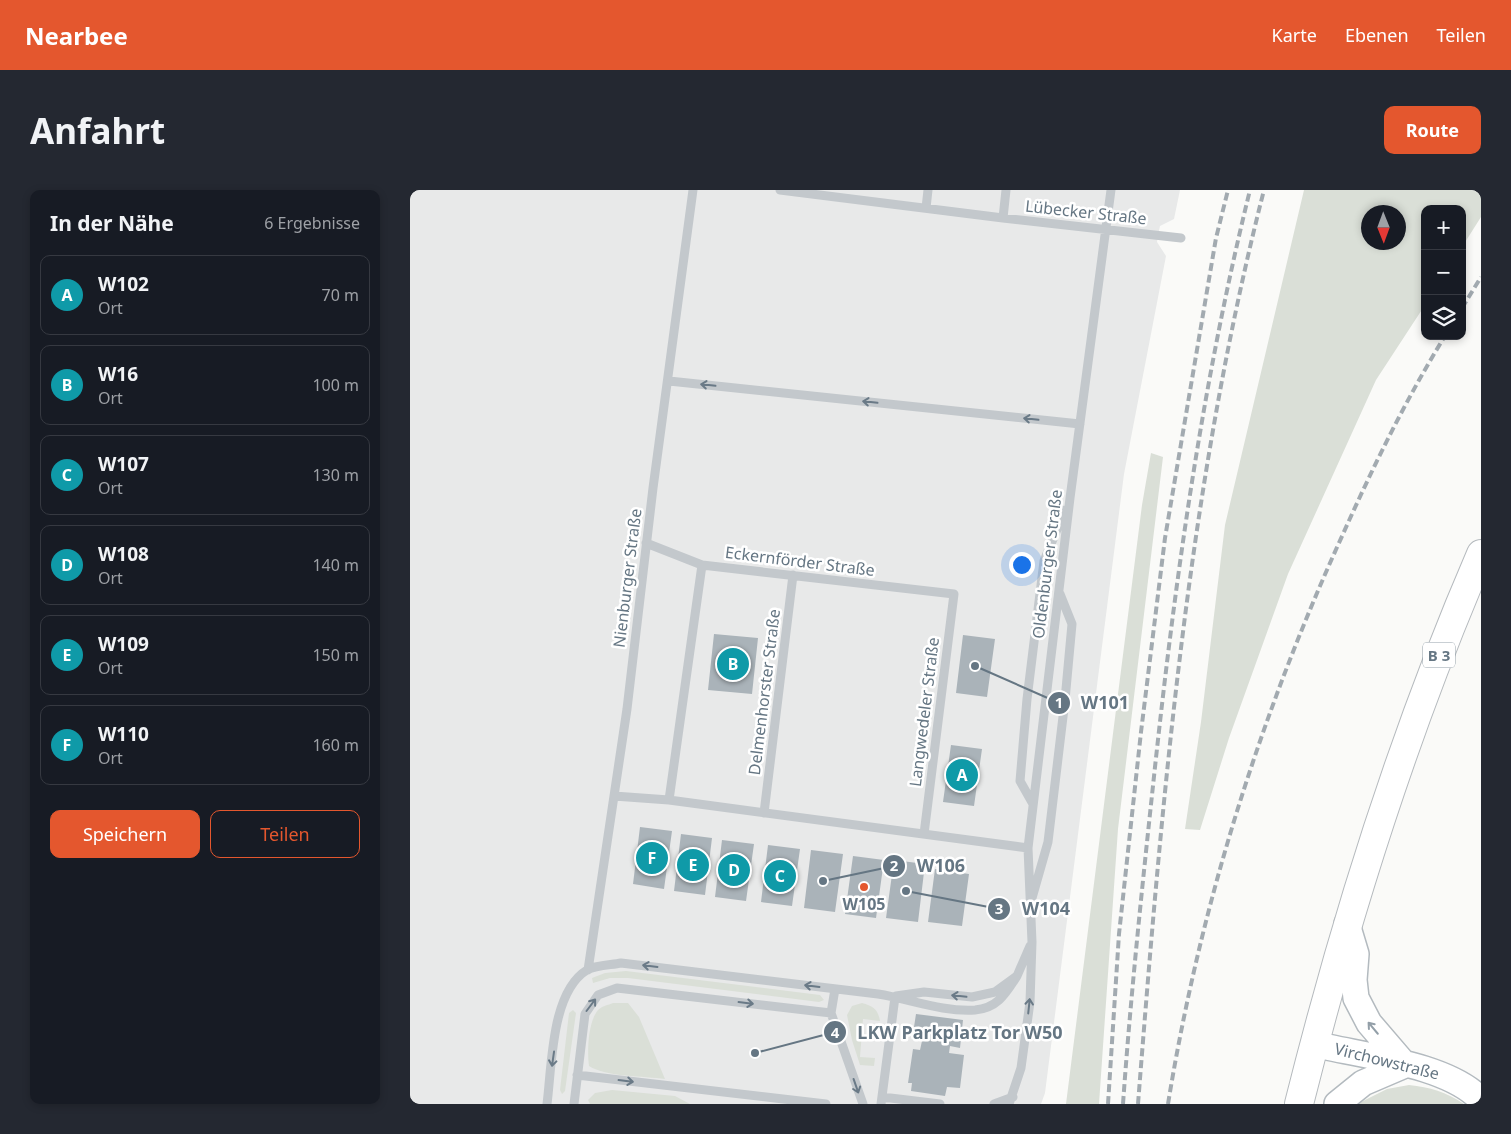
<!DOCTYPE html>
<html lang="de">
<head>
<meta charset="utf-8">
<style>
  :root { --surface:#171b24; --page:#242831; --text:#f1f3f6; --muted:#9ea1a6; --line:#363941; --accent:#e4572e }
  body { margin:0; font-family:"Noto Sans",sans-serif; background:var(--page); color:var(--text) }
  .controls { position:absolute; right:15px; top:15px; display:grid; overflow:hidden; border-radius:10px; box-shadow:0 2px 8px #0003 }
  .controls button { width:45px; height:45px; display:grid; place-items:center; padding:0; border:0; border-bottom:1px solid var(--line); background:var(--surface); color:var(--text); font:25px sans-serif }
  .compass { position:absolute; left:951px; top:15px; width:45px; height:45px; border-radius:50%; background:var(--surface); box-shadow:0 2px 8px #0003; rotate:179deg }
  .you { position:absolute; left:611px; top:374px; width:18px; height:18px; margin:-12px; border:4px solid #fff; border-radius:50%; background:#1a73e8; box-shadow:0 0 0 8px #1a73e833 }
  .badge { display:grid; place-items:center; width:32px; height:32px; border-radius:50%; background:var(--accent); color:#fff; font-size:16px; font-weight:700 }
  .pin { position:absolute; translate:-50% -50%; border:2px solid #fff; box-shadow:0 1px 5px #0006 }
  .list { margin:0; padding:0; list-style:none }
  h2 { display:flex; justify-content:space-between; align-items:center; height:65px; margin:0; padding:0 20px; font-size:21px }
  h2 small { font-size:16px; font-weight:400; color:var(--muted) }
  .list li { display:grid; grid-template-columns:32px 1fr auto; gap:15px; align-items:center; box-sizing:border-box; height:80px; margin:0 10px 10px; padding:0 10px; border:1px solid var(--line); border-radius:10px }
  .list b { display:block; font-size:19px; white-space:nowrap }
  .list p { margin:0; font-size:16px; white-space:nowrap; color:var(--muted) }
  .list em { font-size:16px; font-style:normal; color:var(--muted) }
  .actions { display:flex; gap:10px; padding:15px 20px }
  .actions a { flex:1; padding:11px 0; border:1px solid var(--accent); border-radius:10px; text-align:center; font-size:18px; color:var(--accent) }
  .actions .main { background:var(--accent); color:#fff }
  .icon { flex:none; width:28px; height:28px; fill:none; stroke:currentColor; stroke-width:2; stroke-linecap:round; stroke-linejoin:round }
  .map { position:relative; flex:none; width:1071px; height:914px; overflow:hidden; border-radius:10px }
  header { display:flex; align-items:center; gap:30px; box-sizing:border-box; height:70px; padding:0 25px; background:var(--accent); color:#fff }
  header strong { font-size:24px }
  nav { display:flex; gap:28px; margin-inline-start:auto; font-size:18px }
  .intro { display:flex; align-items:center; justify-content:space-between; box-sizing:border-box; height:120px; padding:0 30px }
  h1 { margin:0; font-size:35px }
  .button { padding:12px 22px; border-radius:10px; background:var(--accent); color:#fff; font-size:18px; font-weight:700 }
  main { display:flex; gap:30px; padding:0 30px }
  aside { flex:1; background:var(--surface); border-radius:10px; box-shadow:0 2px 8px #0003 }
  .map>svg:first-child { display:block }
</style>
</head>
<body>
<header>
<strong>Nearbee</strong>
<nav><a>Karte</a><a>Ebenen</a><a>Teilen</a></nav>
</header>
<div class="intro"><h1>Anfahrt</h1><a class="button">Route</a></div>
<main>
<aside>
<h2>In der Nähe<small>6 Ergebnisse</small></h2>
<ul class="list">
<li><span class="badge" style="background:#0f9aa8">A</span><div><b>W102</b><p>Ort</p></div><em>70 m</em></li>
<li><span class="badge" style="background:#0f9aa8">B</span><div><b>W16</b><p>Ort</p></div><em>100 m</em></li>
<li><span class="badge" style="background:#0f9aa8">C</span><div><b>W107</b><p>Ort</p></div><em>130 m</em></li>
<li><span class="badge" style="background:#0f9aa8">D</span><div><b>W108</b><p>Ort</p></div><em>140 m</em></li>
<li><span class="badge" style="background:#0f9aa8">E</span><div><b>W109</b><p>Ort</p></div><em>150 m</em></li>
<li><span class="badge" style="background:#0f9aa8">F</span><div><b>W110</b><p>Ort</p></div><em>160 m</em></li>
</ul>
<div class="actions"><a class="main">Speichern</a><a>Teilen</a></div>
</aside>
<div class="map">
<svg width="1071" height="914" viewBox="0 0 1071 914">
  <rect width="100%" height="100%" fill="#fafaf8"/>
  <!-- built -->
  <path fill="#e8e9e9" d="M0 0H770L764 29 750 36 748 45 747 52 756 66 714 284 635 903 631 914H0Z"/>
  <!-- green -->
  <path fill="#dadfd7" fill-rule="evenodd" d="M894 0H1071V27L1052 57V19H1015V115L966 190 878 384 819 548 790 640 775 639 791 532 815 335ZM958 22H988V52H958Z
    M741 263 753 267 708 639 689 914H656L732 315Z
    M216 781 410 805 414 810 409 812 218 788H200L183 793 182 788 195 783Z
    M203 813H218L229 827 255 889C234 886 196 887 179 876 177 861 178 832 188 820 192 816 198 815 203 813Z
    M452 813C463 816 468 819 470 831L453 829 450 867 465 868 464 876 450 875 442 850 437 825 442 816Z
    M163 820 166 823 155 901 152 904 150 900 159 823Z
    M999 895C1020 897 1036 902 1054 914H947L977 899Z
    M202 900 265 906 280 914H180L178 910 185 903Z"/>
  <!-- building -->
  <path fill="#aab3b9" d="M304 444 348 448 342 504 298 500Z
    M553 445 585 449 577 507 546 503Z
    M541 555 572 559 564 616 533 612Z
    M230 637 262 641 254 699 223 694Z
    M271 644 302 648 295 705 264 701Z
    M312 650 344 654 336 711 305 707Z
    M358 655 390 659 382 716 351 712Z
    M401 660 433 664 425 722 394 718Z
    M443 666 474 670 466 728 435 724Z
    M484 670 515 674 508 732 476 728Z
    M525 679 559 684 552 736 518 732Z
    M506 824 553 830 550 858 540 856 539 863 554 865 550 898 537 897 535 906 501 901 502 893H498L503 859 510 860 512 851 502 850Z"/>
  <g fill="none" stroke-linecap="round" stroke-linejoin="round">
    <!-- secondary casing -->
    <g stroke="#b3babf" stroke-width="28">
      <path id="secondary" d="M937 734 946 764 944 790 946 808 959 833 995 875
        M904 854C952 866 1038 874 1071 910
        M927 914 953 893 995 875"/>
    </g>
    <!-- primary casing -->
    <g stroke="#b5babe" stroke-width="30">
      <path id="primary" d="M889 914C936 726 994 542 1071 364"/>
    </g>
    <!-- service -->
    <path stroke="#c3c8cc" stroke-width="9" d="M370 0 593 28 771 48
      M516 18 518 0
      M593 28 596 0
      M259 191 670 234
      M236 353 292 375 544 404 514 644
      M204 606 259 610 618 658
      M259 610 292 375
      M623 614 610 591 617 509 634 371 655 320
      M354 623 383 385
      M622 708 638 652 655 510 662 434 650 404
      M178 780 217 519 243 298 283 0
      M486 806 514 802 562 807 585 802 607 786 620 756
      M421 823 425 799
      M167 885 416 914
      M472 907 530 914
      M137 914C142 876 141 802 177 780 186 775 202 775 211 773 297 783 383 793 468 804 500 809 532 822 565 820 588 818 596 803 607 786
      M164 914 175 824 188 805 207 798 421 823 453 914
      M471 914 485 807
      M584 914 603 907
      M599 914 611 878 620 812 622 752 618 658 660 308 701 0"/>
    <!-- secondary -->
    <use href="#secondary" stroke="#fff" stroke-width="25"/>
    <!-- primary -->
    <use href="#primary" stroke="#fff" stroke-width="28"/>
    <!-- rail -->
    <path stroke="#a2aab0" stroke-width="4" stroke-dasharray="8 4" stroke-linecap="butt" d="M1052 118 1071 87
      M698 914 709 744 731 542 755 348 806 48 818 0
      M713 914C721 801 733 689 745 577 766 383 793 190 840 0
      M728 914C752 609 778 297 854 0
      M758 914C790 717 850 526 933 344 963 277 996 209 1035 146"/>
  </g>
  <!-- one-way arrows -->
  <defs><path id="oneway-shaft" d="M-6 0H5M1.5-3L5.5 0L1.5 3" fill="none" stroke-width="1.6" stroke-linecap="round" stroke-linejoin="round" transform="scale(1.25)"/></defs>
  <g stroke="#6a7a87">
    <use href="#oneway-shaft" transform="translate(298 195) rotate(-174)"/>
    <use href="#oneway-shaft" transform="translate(460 212) rotate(-174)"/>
    <use href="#oneway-shaft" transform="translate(621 229) rotate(-174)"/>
    <use href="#oneway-shaft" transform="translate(240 776) rotate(-173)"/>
    <use href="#oneway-shaft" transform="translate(402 796) rotate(-173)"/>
    <use href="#oneway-shaft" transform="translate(549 806) rotate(-174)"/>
    <use href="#oneway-shaft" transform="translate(336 813) rotate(7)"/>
    <use href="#oneway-shaft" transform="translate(181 815) rotate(-53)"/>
    <use href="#oneway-shaft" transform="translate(619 816) rotate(-84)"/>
    <use href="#oneway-shaft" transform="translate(143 869) rotate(98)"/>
    <use href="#oneway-shaft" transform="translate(216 891) rotate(7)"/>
    <use href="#oneway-shaft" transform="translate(446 896) rotate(71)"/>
  </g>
  <use stroke="#939fa8" href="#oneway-shaft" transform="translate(963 838) rotate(-130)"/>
  <!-- markers -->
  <circle fill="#e4572e" stroke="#fff" stroke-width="2" cx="454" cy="697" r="5"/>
  <g text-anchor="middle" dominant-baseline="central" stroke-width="5" stroke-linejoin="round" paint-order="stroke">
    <!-- shield labels -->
    <rect fill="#fff" stroke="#939fa8" stroke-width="1" x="1013" y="452.5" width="32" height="25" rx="4"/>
    <g font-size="15" font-weight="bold" fill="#657683">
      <text x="1029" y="465">B 3</text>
    </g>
    <!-- street labels -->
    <g font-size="16" fill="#657683" stroke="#fff">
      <text transform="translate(676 22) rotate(6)">Lübecker Straße</text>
      <text transform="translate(390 371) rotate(7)">Eckernförder Straße</text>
      <text transform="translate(637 374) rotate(-83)">Oldenburger Straße</text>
      <text transform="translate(217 388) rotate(-83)">Nienburger Straße</text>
      <text transform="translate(354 502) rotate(-83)">Delmenhorster Straße</text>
      <text transform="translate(514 522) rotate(-83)">Langwedeler Straße</text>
      <text transform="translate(977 871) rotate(14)">Virchowstraße</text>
    </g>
    <!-- poi labels -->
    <g font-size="16" font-weight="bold" fill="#657683" stroke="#fff">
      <text x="454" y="714">W105</text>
    </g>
  </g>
  <!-- callouts -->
  <path fill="none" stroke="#657683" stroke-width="2" d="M565 476L649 513M413 691L484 676M496 701L589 719M345 863L425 842"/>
  <g fill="#657683" stroke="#fff" stroke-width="2">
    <circle cx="565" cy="476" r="5"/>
    <circle cx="413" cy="691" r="5"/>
    <circle cx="496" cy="701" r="5"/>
    <circle cx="345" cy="863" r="5"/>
    <circle cx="649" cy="513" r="12"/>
    <circle cx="484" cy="676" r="12"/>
    <circle cx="589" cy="719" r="12"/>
    <circle cx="425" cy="842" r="12"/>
  </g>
  <g font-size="15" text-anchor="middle" font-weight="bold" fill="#fff">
    <text x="649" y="518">1</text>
    <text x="484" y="681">2</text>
    <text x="589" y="724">3</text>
    <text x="425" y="848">4</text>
  </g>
  <g font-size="18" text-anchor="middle" font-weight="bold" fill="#657683" stroke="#fff" stroke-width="5" stroke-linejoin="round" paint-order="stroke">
    <text x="695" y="519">W101</text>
    <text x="531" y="682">W106</text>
    <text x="636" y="725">W104</text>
    <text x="550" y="849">LKW Parkplatz Tor W50</text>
  </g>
</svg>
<div class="controls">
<button>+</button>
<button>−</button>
<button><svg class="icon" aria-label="layers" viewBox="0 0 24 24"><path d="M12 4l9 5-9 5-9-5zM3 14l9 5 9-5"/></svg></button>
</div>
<svg class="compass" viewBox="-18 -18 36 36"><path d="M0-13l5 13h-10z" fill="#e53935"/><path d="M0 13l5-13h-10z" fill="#9ea1a6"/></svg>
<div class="you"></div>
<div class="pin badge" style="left:552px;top:585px;background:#0f9aa8">A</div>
<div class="pin badge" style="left:323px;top:474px;background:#0f9aa8">B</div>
<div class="pin badge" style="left:370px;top:686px;background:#0f9aa8">C</div>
<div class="pin badge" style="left:324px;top:680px;background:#0f9aa8">D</div>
<div class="pin badge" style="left:283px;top:675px;background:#0f9aa8">E</div>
<div class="pin badge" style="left:242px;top:668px;background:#0f9aa8">F</div>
</div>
</main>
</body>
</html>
